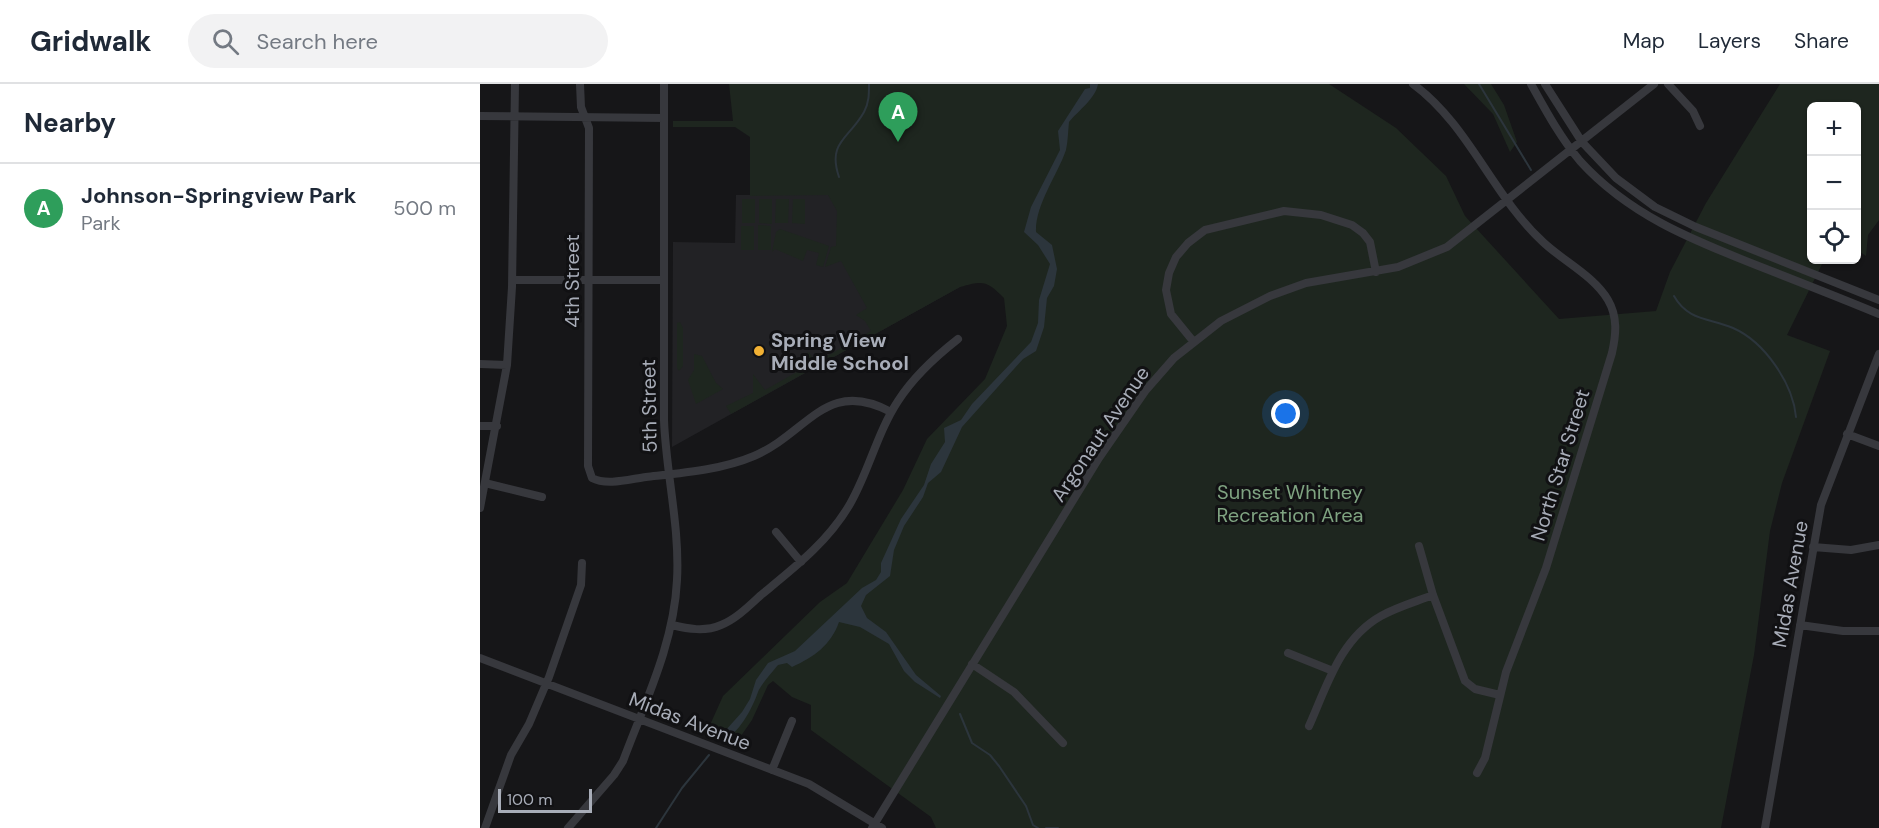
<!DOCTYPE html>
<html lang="en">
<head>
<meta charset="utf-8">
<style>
  :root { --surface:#fff; --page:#f2f2f3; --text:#1f2937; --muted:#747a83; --line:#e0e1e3; --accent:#ea580c }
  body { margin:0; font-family:"DM Sans",sans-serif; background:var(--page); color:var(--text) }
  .controls { position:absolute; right:18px; top:18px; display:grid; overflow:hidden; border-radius:9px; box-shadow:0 2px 4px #0004 }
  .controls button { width:54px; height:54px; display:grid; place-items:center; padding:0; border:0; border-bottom:2px solid var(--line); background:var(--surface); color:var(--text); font:30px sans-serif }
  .scale { position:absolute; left:18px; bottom:15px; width:94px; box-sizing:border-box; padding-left:6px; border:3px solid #a8adb8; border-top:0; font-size:16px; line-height:21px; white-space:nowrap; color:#a8adb8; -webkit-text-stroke:4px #111113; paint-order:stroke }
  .you { position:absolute; left:806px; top:330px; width:21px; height:21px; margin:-15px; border:4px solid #fff; border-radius:50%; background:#1a73e8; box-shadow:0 0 0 9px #1a73e833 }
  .badge { display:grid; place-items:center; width:39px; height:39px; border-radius:50%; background:var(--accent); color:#fff; font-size:20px; font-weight:700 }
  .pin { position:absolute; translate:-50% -50px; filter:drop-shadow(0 2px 3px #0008) }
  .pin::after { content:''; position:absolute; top:32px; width:21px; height:18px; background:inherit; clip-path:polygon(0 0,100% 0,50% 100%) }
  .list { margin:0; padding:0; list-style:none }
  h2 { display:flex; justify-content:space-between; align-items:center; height:78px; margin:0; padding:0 24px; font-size:26px }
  h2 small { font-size:20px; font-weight:400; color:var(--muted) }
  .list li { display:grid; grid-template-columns:39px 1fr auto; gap:18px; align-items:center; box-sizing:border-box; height:90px; padding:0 24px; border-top:2px solid var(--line) }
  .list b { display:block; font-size:22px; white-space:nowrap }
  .list p { margin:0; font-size:20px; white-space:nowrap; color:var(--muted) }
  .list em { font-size:20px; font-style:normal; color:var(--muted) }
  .icon { flex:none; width:33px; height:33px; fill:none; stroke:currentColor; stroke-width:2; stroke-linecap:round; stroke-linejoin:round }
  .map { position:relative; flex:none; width:1399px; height:744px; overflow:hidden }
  header { display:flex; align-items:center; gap:36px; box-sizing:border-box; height:84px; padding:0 30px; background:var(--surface); border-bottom:2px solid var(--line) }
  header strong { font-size:28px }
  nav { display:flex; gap:33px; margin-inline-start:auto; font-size:21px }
  .search { width:420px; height:54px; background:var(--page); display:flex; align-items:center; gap:15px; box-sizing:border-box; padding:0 21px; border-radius:33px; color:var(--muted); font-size:22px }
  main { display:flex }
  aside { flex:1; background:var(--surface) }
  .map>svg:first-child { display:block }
</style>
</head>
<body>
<header>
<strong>Gridwalk</strong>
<div class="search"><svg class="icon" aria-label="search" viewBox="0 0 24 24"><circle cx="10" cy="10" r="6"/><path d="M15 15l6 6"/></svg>Search here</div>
<nav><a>Map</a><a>Layers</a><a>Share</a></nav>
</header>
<main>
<aside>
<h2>Nearby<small></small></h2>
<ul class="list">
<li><span class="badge" style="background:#2e9e5b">A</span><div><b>Johnson-Springview Park</b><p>Park</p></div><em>500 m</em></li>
</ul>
</aside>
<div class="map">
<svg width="1399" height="744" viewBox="0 0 1399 744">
  <rect width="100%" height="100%" fill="#161618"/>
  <!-- built -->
  <path fill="#222225" d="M256 111H348L523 179 192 363 193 158 255 159Z"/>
  <!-- green -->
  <path fill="#1e261f" d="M249 0H849L916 44 966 92 985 132 1079 235 1176 227 1190 188 1226 119 1300 0H1399V136L1388 151 1386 172 1377 166 1376 22H1332V176H1344L1307 251 1350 267 1302 399 1290 447 1274 571 1241 744H456L451 733 331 646V621L312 613 293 597 288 601 272 636 254 662 225 652 243 612 340 518 367 499 423 406 447 355 505 295 527 242 524 214C507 197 504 196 480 203L251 330 246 322 273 309V290L285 306 331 280 326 270 329 268 335 279 391 247 385 237 376 231 387 224 361 177 345 183 351 163 356 162 357 127 348 111 270 112V53L255 43H193V37H253Z
    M984 0H1011L1024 21 1037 58 1030 68 1013 30Z
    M262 115H275V139H262Z
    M279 115H292V140L279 139Z
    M296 115H309L308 139H295Z
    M313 115H325V140L312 139Z
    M278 141 291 142V166H278Z
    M261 142H274V166H261Z
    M300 145 349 162 343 183 336 181 339 169 327 166 323 177 295 165 292 168 296 148Z
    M200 238 203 244V282L199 287 197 284V239Z
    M214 270 222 272 236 299 243 305 216 320 208 296 214 286Z"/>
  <!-- water -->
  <path fill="#2c353c" d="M610 0H618C616 14 598 27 589 38 588 47 588 57 586 66 577 92 555 121 556 148L572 161 577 185 574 202 567 214 564 243 556 267 543 275 482 343 461 388 448 399 443 413 424 442 414 466 410 492 386 511 381 522 387 534 406 548 436 591 461 612 460 614 435 598 424 587 409 560 380 543 359 538C351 561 334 573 312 583L307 579 298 581C293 587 280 602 278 608 272 625 259 650 241 658L237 656 262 628 270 615 276 596 288 579 315 567 382 504 396 496 401 488V479L421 435 444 401 451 380 465 358 464 344 481 336 492 320 551 258 558 239 559 216 570 180 558 161 544 148 551 123 580 66 578 47 605 5 610 4Z"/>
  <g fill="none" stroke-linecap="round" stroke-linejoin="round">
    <!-- stream -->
    <path stroke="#2c353c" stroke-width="2" d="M999 0 1051 86
      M359 93C347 58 369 55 384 28 389 19 389 10 389 0
      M1194 212C1208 237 1230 234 1253 244 1285 258 1313 300 1316 333
      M480 630 492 659 510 671 519 682 546 722 553 741 558 744
      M176 744 202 704 229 671
      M566 744H578"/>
    <!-- minor -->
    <path stroke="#37383d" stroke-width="8" d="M100 0 101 23 109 44 108 382 112 394C127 402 150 395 166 393 202 389 241 386 274 372 328 349 346 293 411 328
      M933 0C989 41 1012 111 1063 158 1083 177 1114 192 1128 216 1138 233 1136 251 1132 269L1066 484 1026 588 1005 674 997 689
      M1051 0C1066 27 1080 53 1100 77 1148 130 1210 155 1276 181 1317 197 1358 213 1399 230
      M1065 0 1102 58 1136 94 1175 123 1216 143 1399 216
      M1188 0 1213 27 1220 42
      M0 32 184 34
      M32 196H184
      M713 257 691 230 686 206 689 189 696 173 708 159 725 146 804 127 841 131 872 141 883 149 890 158 896 188
      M0 280 27 281
      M0 342H17
      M1367 350 1399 362
      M5 399 62 413
      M0 424 27 281 32 203 35 0
      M296 448 321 478
      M939 462 953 511 985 597 995 605 1020 611
      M1333 463 1371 466 1399 461
      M192 541C208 545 225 548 241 541 256 535 269 522 281 511 314 484 348 458 370 420 389 387 397 349 418 317 434 292 455 273 478 255
      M1320 541 1363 547H1399
      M808 569 853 587
      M0 574 329 700 402 744
      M492 580 534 608 583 659
      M829 642C847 602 860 555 901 532 917 523 935 518 953 511
      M292 686 312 637
      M5 744 31 671 49 640 69 593 101 501 102 479
      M88 744 134 691 143 677C165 618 194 560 197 496 200 443 186 389 184 336V0
      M392 744 619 374 666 306 694 274 741 237 790 212 826 199 918 183 967 163 1174 0
      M1285 744 1341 421 1399 270"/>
  </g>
  <!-- markers -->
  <circle fill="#f2b134" stroke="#111113" stroke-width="2" cx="279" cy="267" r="6"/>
  <g text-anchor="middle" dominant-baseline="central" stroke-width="6" stroke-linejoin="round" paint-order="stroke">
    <!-- street labels -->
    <g font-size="20" fill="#a8adb8" stroke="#111113">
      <text transform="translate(92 197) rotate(-90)">4th Street</text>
      <text transform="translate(169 322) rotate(-91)">5th Street</text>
      <text transform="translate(620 350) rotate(-56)">Argonaut Avenue</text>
      <text transform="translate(1080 381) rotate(-73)">North Star Street</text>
      <text transform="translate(1310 500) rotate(-80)">Midas Avenue</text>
      <text transform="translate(210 637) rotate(21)">Midas Avenue</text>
    </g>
    <!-- poi labels -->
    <g font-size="20" font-weight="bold" fill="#a8adb8" stroke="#111113" text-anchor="start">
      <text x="291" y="256">Spring View<tspan x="291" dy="23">Middle School</tspan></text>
    </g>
    <!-- park labels -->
    <g font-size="20" fill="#7fa381" stroke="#111113">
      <text x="810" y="408">Sunset Whitney<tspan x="810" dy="23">Recreation Area</tspan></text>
    </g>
  </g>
</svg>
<div class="controls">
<button>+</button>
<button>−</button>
<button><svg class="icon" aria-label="locate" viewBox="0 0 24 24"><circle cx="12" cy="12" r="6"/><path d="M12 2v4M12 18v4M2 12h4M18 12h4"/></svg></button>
</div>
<div class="scale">100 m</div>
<div class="you"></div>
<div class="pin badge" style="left:418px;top:58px;background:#2e9e5b">A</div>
</div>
</main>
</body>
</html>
